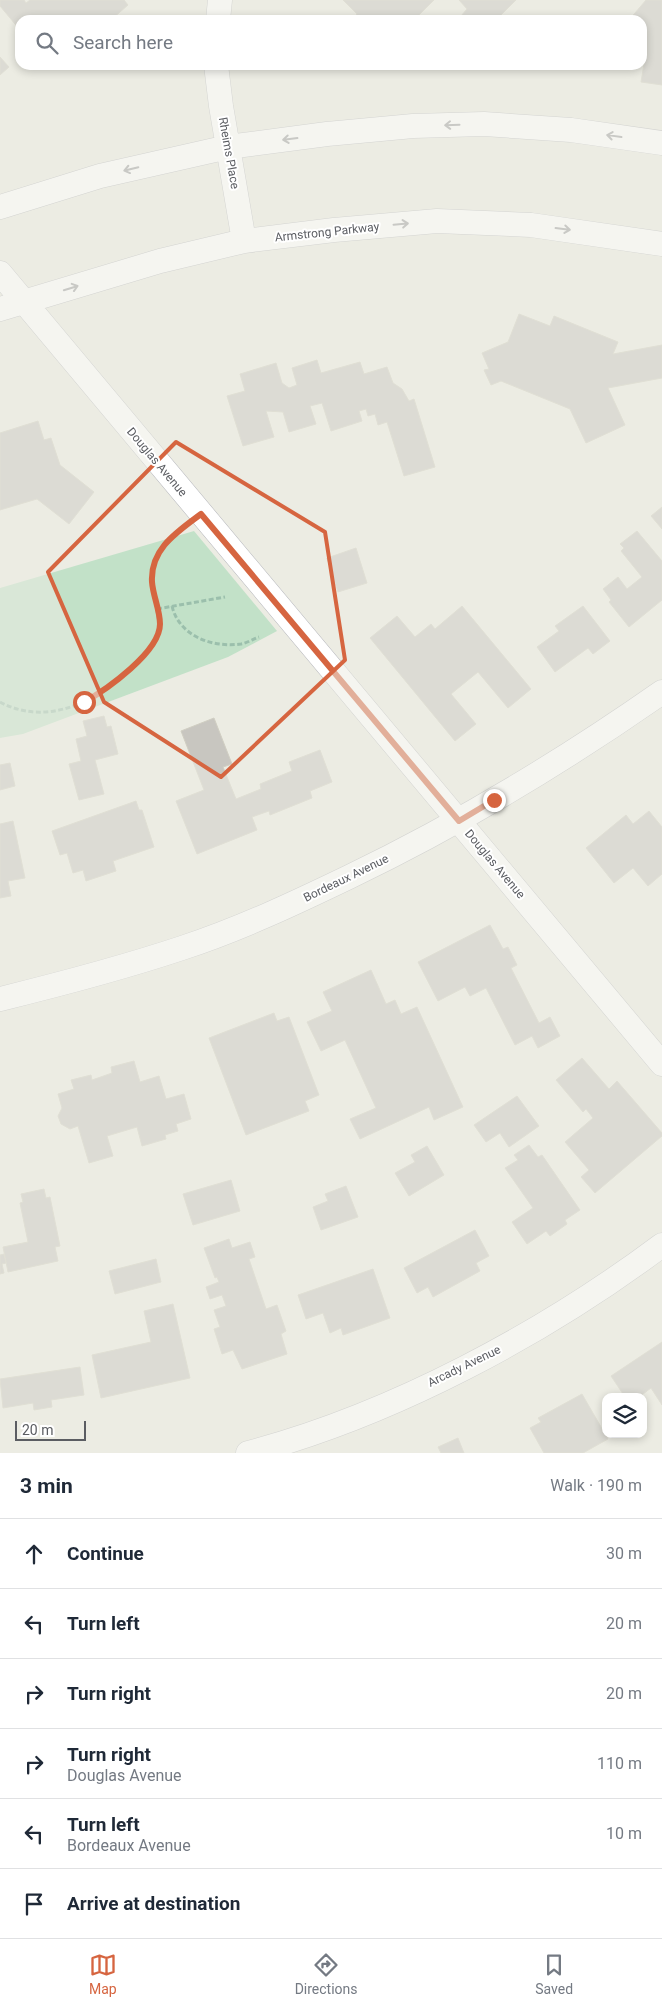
<!DOCTYPE html>
<html lang="en">
<head>
<meta charset="utf-8">
<style>
  :root { --surface:#fff; --page:#f6f6f7; --text:#1f2937; --muted:#747a83; --line:#e0e1e3; --accent:#d66540 }
  body { margin:0; font-family:Roboto,sans-serif; background:var(--page); color:var(--text) }
  .controls { position:absolute; right:15px; bottom:15px; display:grid; overflow:hidden; border-radius:10px; box-shadow:0 2px 8px #0003 }
  .controls button { width:45px; height:45px; display:grid; place-items:center; padding:0; border:0; border-bottom:1px solid var(--line); background:var(--surface); color:var(--text); font:25px sans-serif }
  .scale { position:absolute; left:15px; bottom:12px; width:71px; box-sizing:border-box; padding-left:5px; border:2px solid #5b5d62; border-top:0; font-size:14px; line-height:18px; white-space:nowrap; color:#5b5d62; -webkit-text-stroke:4px #fff; paint-order:stroke }
  .stop { position:absolute; width:15px; height:15px; margin:-11px; border:4px solid #d66540; border-radius:50%; background:#fff }
  .stop.end { background:#d66540; border-color:#fff; box-shadow:0 1px 5px #0008 }
  .list { margin:0; padding:0; list-style:none }
  h2 { display:flex; justify-content:space-between; align-items:center; height:65px; margin:0; padding:0 20px; font-size:21px }
  h2 small { font-size:16px; font-weight:400; color:var(--muted) }
  .list li { display:grid; grid-template-columns:32px 1fr auto; gap:15px; align-items:center; box-sizing:border-box; height:70px; padding:0 20px; border-top:1px solid var(--line) }
  .list b { display:block; font-size:19px; white-space:nowrap }
  .list p { margin:0; font-size:16px; white-space:nowrap; color:var(--muted) }
  .list em { font-size:16px; font-style:normal; color:var(--muted) }
  .icon { flex:none; width:28px; height:28px; fill:none; stroke:currentColor; stroke-width:2; stroke-linecap:round; stroke-linejoin:round }
  .map { position:relative; flex:none; width:662px; height:1453px; overflow:hidden }
  .search { position:absolute; background:var(--surface); box-shadow:0 2px 8px #0003; left:15px; right:15px; top:15px; height:55px; display:flex; align-items:center; gap:12px; box-sizing:border-box; padding:0 18px; border-radius:15px; color:var(--muted); font-size:19px }
  .sheet { height:485px; background:var(--surface) }
  nav { display:flex; justify-content:space-around; align-items:center; box-sizing:border-box; height:70px; border-top:1px solid var(--line); background:var(--surface); font-size:14px; color:var(--muted) }
  nav a { display:grid; justify-items:center; gap:2px }
  nav .on { color:var(--accent) }
  .map>svg:first-child { display:block }
</style>
</head>
<body>
<div class="map">
<svg width="662" height="1453" viewBox="0 0 662 1453">
  <rect width="100%" height="100%" fill="#ecece3"/>
  <!-- green -->
  <path fill="#c2e1c8" d="M194 531 277 631 228 657 23 734 0 738V588Z"/>
  <!-- building -->
  <path fill="#c8c6c0" stroke="#d0cec2" d="M0 0H24L26 3 30 0H124L128 5 111 20H20V30L0 6Z
    M343 0H434L414 20H352L357 14Z
    M459 0H516L496 20H464L461 16 467 9Z
    M646 0H662V85L641 82 645 58 642 55V20H629Z
    M0 57 9 67 0 75Z
    M519 314 550 326 554 316 618 342 613 354 662 345V378L608 388 625 425 586 443 570 409 501 381 491 385 484 370 489 369 482 353 508 342Z
    M317 360 321 373 360 362 364 374 387 367 393 383 402 389 409 401 414 399 435 467 404 476 387 422 378 425 375 414 368 416 366 409 359 411 362 421 331 431 322 403 310 406 316 424 289 432 283 412 266 411 274 437 243 446 227 396 245 391 240 374 276 363 282 383 289 388 297 385 292 368Z
    M38 421 44 440 51 438 60 465 94 492 69 524 37 499 0 510V433Z
    M662 507V529L651 516Z
    M637 531 662 561V600L629 627 609 602 611 600 603 589 618 577 627 589 642 577 621 551 624 548 620 544Z
    M356 548 367 583 338 592 327 558Z
    M462 606 531 689 508 708 478 672 451 694 476 724 455 741 370 638 397 616 415 637 431 624 435 629Z
    M583 606 610 641 593 654 588 648 555 672 537 647 559 631 555 626Z
    M104 716 107 727 111 726 118 754 95 760 104 794 79 800 69 764 81 761 76 739 87 736 83 721Z
    M214 718 232 764 223 767 236 799 261 789 260 784 292 771 289 762 320 750 332 782 310 791 312 798 270 815 269 811 252 817 257 830 197 854 176 801 204 790 181 731Z
    M10 763 15 786 0 790V765Z
    M136 801 139 810H142L154 847 113 861 116 871 86 881 83 870 73 873 67 853 60 855 52 831Z
    M649 811 662 827V874L648 886 633 868 614 883 586 848 626 815 633 824Z
    M13 821 25 878 8 881 11 896 0 898V824Z
    M490 925 503 949 508 947 517 965 511 968 539 1023 550 1017 560 1036 538 1048 532 1036 515 1045 486 988 470 996 465 987 438 1001 418 962Z
    M371 970 386 1004 395 1000 401 1014 417 1007 463 1107 434 1120 429 1107 360 1139 350 1119 376 1108 345 1040 321 1051 307 1022 332 1011 323 992Z
    M274 1013 277 1021 289 1017 319 1095 305 1101 309 1111 246 1135 209 1038Z
    M582 1058 609 1089 617 1081 662 1133V1136L595 1193 581 1177 589 1170 565 1142 593 1118 586 1109 583 1112 556 1080Z
    M134 1061 140 1082 159 1076 166 1099 184 1094 191 1119 176 1124 178 1131 165 1135 166 1139 142 1146 137 1127 107 1136 113 1156 89 1163 78 1126 70 1129 61 1124 58 1116 62 1108 58 1094 74 1089 71 1080 91 1075 92 1080 112 1073 111 1067Z
    M517 1096 539 1126 509 1147 500 1133 486 1142 474 1125Z
    M529 1145 538 1157 542 1155 580 1210 565 1220 567 1224 550 1236 546 1231 527 1244 512 1222 533 1208 505 1168 518 1160 514 1155Z
    M427 1146 444 1175 409 1196 395 1173 415 1162 411 1155Z
    M231 1180 240 1211 193 1225 183 1194Z
    M346 1186 358 1217 321 1230 313 1207 328 1201 325 1194Z
    M44 1189 46 1198 50 1197 60 1246 55 1247 58 1261 8 1272 3 1247 28 1242 20 1203 23 1202 21 1194Z
    M475 1230 489 1256 476 1263 480 1271 433 1297 428 1287 417 1293 404 1268Z
    M229 1239 232 1248 250 1242 255 1257 249 1259 266 1309 277 1305 286 1331 281 1334 287 1354 242 1369 233 1350 222 1354 214 1329 220 1327 214 1310 226 1306 222 1295 210 1299 206 1287 219 1282 217 1277 215 1278 204 1248Z
    M4 1254 6 1263 2 1264 4 1273 0 1274V1255Z
    M156 1259 161 1282 115 1294 109 1271Z
    M373 1269 390 1318 343 1335 341 1328 330 1333 323 1313 306 1319 298 1295Z
    M173 1304 190 1378 101 1398 92 1355 151 1342 144 1311Z
    M662 1342V1405L651 1388 639 1397H625L611 1376Z
    M80 1367 84 1395 51 1400 52 1407 34 1410 33 1403 3 1408 0 1379Z
    M582 1394 608 1439 583 1453H544L530 1428 541 1422 538 1418Z
    M458 1438 464 1453H441L438 1447Z"/>
  <g fill="none" stroke-linecap="round" stroke-linejoin="round">
    <!-- minor casing -->
    <g stroke="#b6b7bc" stroke-width="25">
      <path id="minor" d="M218 20 220 0
        M216 65 221 106 244 241
        M0 207 100 176 228 147 327 134 413 126 484 124 571 130 662 143
        M0 273 662 1064
        M0 309 160 261 244 241 334 230 437 221 531 225 662 244
        M0 999C61 984 122 968 182 948 240 929 295 903 349 877 459 824 562 762 662 692
        M248 1453C392 1415 543 1334 662 1245"/>
    </g>
    <!-- path -->
    <path stroke="#9bbfac" stroke-width="3" stroke-dasharray="5 2.5" stroke-linecap="butt" d="M172 606C179 636 212 648 241 644 247 643 253 639 259 637
      M157 609 225 597
      M0 702C48 728 102 700 135 663 142 656 150 649 155 640 160 630 159 621 157 611 150 572 149 553 182 528"/>
    <!-- minor -->
    <use href="#minor" stroke="#fff" stroke-width="24"/>
  </g>
  <!-- one-way arrows -->
  <defs><path id="oneway-shaft" d="M-6 0H5M1.5-3L5.5 0L1.5 3" fill="none" stroke-width="1.6" stroke-linecap="round" stroke-linejoin="round" transform="scale(1.25)"/></defs>
  <g stroke="#9d9ea1">
    <use href="#oneway-shaft" transform="translate(452 125) rotate(178)"/>
    <use href="#oneway-shaft" transform="translate(614 136) rotate(-172)"/>
    <use href="#oneway-shaft" transform="translate(290 139) rotate(173)"/>
    <use href="#oneway-shaft" transform="translate(131 169) rotate(167)"/>
    <use href="#oneway-shaft" transform="translate(401 224) rotate(-5)"/>
    <use href="#oneway-shaft" transform="translate(563 229) rotate(7)"/>
    <use href="#oneway-shaft" transform="translate(71 288) rotate(-17)"/>
  </g>
  <g fill="none" stroke-linecap="round" stroke-linejoin="round">
    <!-- route -->
    <path stroke="#d66540" stroke-width="6" d="M84 702C106 690 160 652 160 624 160 610 153 596 152 582 150 549 177 532 201 514L459 821 494 800"/>
  </g>
  <!-- marked area -->
  <path d="M0 0H662V1453H0ZM176 442 325 532 345 660 221 777 104 702 48 572Z" fill="#ecece3" fill-opacity=".55" fill-rule="evenodd"/>
  <path fill="none" stroke="#d66540" stroke-width="4" stroke-linejoin="round" d="M176 442 325 532 345 660 221 777 104 702 48 572Z"/>
  <g text-anchor="middle" dominant-baseline="central" stroke-width="4" stroke-linejoin="round" paint-order="stroke">
    <!-- street labels -->
    <g font-size="12" fill="#5b5d62" stroke="#fff">
      <text transform="translate(229 153) rotate(80)">Rheims Place</text>
      <text transform="translate(327 232) rotate(-6)">Armstrong Parkway</text>
      <text transform="translate(157 462) rotate(50)">Douglas Avenue</text>
      <text transform="translate(495 864) rotate(50)">Douglas Avenue</text>
      <text transform="translate(346 878) rotate(-26)">Bordeaux Avenue</text>
      <text transform="translate(464 1366) rotate(-26)">Arcady Avenue</text>
    </g>
  </g>
</svg>
<div class="controls">
<button><svg class="icon" aria-label="layers" viewBox="0 0 24 24"><path d="M12 4l9 5-9 5-9-5zM3 14l9 5 9-5"/></svg></button>
</div>
<div class="scale">20 m</div>
<div class="stop" style="left:84px;top:702px"></div>
<div class="stop end" style="left:494px;top:800px"></div>
<div class="search"><svg class="icon" aria-label="search" viewBox="0 0 24 24"><circle cx="10" cy="10" r="6"/><path d="M15 15l6 6"/></svg>Search here</div>
</div>
<section class="sheet">
<h2>3 min<small>Walk · 190 m</small></h2>
<ul class="list">
<li><svg class="icon" aria-label="ahead" viewBox="0 0 24 24"><path d="M12 20V5M6 11l6-6 6 6"/></svg><div><b>Continue</b></div><em>30 m</em></li>
<li><svg class="icon" aria-label="left" viewBox="0 0 24 24"><path d="M17 20v-9H6M10 6l-5 5 5 5"/></svg><div><b>Turn left</b></div><em>20 m</em></li>
<li><svg class="icon" aria-label="right" viewBox="0 0 24 24"><path d="M7 20v-9h11M14 6l5 5-5 5"/></svg><div><b>Turn right</b></div><em>20 m</em></li>
<li><svg class="icon" aria-label="right" viewBox="0 0 24 24"><path d="M7 20v-9h11M14 6l5 5-5 5"/></svg><div><b>Turn right</b><p>Douglas Avenue</p></div><em>110 m</em></li>
<li><svg class="icon" aria-label="left" viewBox="0 0 24 24"><path d="M17 20v-9H6M10 6l-5 5 5 5"/></svg><div><b>Turn left</b><p>Bordeaux Avenue</p></div><em>10 m</em></li>
<li><svg class="icon" aria-label="arrive" viewBox="0 0 24 24"><path d="M6 21V4h12l-3 4 3 4H6"/></svg><div><b>Arrive at destination</b></div></li>
</ul>
</section>
<nav>
<a class="on"><svg class="icon" aria-label="map" viewBox="0 0 24 24"><path d="M3 6l6-2 6 2 6-2v14l-6 2-6-2-6 2zM9 4v14M15 6v14"/></svg>Map</a>
<a><svg class="icon" aria-label="directions" viewBox="0 0 24 24"><path d="M12 3l9 9-9 9-9-9zM9 14v-3h6M13 9l2 2-2 2"/></svg>Directions</a>
<a><svg class="icon" aria-label="saved" viewBox="0 0 24 24"><path d="M7 4h10v16l-5-4-5 4z"/></svg>Saved</a>
</nav>
</body>
</html>
